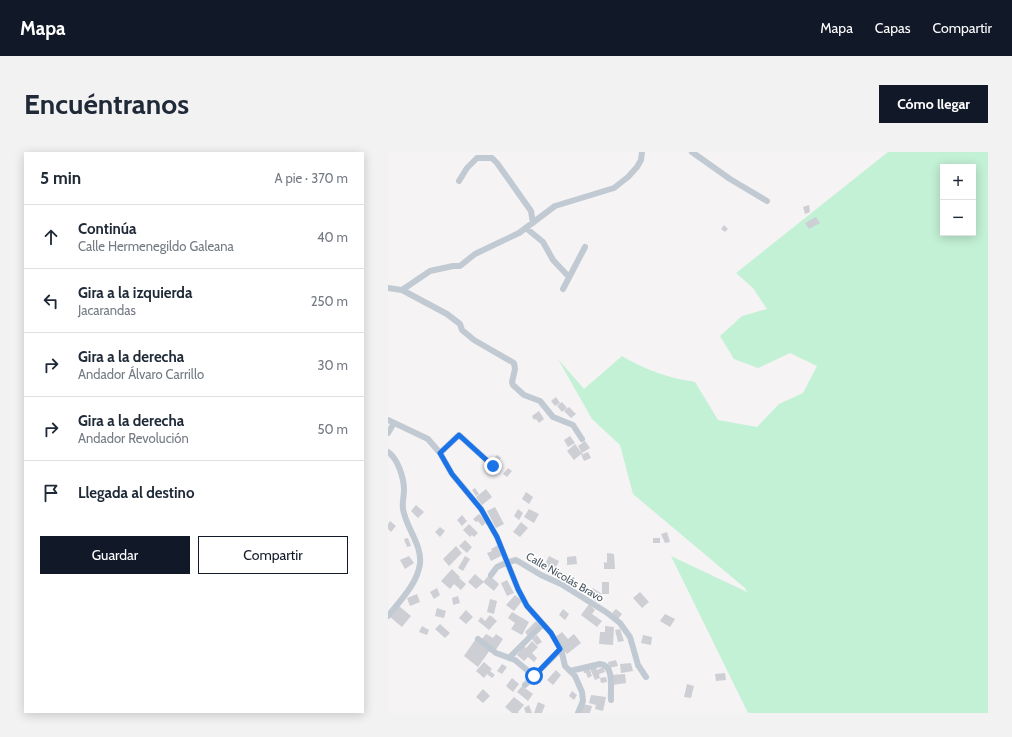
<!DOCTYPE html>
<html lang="es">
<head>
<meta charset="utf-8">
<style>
  :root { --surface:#fff; --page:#f2f2f3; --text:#1f2937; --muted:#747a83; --line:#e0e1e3; --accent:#111827 }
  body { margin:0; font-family:Cabin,sans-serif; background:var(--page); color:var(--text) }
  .controls { position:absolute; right:12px; top:12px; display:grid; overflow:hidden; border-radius:0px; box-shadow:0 2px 10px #0003 }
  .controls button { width:36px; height:36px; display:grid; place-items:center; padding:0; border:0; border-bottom:1px solid var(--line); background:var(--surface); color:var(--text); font:20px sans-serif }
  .stop { position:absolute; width:12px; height:12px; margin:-9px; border:3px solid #1a73e8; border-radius:50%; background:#fff }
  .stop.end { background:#1a73e8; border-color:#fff; box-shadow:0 1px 4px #0008 }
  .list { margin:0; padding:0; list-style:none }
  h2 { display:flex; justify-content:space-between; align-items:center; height:52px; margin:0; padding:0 16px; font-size:17px }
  h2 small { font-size:13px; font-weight:400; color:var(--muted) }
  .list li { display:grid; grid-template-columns:26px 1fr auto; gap:12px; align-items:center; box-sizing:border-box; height:64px; padding:0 16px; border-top:1px solid var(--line) }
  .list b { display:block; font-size:15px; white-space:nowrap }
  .list p { margin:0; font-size:13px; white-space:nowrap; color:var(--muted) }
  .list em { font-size:13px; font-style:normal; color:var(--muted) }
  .actions { display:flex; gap:8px; padding:12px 16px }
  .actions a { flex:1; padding:9px 0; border:1px solid var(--accent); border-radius:0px; text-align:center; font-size:14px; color:var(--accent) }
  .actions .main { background:var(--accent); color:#fff }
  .icon { flex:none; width:22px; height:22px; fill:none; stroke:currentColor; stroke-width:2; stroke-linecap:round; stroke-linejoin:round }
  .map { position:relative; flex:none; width:600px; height:561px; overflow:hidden; border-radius:0px }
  header { display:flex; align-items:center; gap:24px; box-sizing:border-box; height:56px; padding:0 20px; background:var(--accent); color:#fff }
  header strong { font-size:19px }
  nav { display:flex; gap:22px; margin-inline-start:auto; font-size:14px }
  .intro { display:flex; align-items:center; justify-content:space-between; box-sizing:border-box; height:96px; padding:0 24px }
  h1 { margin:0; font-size:28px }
  .button { padding:10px 18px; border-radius:0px; background:var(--accent); color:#fff; font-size:14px; font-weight:700 }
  main { display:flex; gap:24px; padding:0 24px }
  aside { flex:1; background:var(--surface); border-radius:0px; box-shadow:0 2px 10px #0003 }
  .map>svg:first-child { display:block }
</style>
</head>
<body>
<header>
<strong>Mapa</strong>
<nav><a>Mapa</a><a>Capas</a><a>Compartir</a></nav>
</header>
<div class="intro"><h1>Encuéntranos</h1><a class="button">Cómo llegar</a></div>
<main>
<aside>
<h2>5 min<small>A pie · 370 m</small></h2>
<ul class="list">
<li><svg class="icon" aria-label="ahead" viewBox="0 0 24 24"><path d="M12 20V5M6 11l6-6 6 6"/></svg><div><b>Continúa</b><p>Calle Hermenegildo Galeana</p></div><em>40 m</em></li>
<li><svg class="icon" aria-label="left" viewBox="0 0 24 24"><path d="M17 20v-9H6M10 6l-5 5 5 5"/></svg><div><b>Gira a la izquierda</b><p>Jacarandas</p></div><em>250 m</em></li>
<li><svg class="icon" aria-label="right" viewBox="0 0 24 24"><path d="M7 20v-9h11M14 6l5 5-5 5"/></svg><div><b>Gira a la derecha</b><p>Andador Álvaro Carrillo</p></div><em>30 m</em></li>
<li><svg class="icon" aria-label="right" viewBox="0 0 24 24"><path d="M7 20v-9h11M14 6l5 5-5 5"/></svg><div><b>Gira a la derecha</b><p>Andador Revolución</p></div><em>50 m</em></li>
<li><svg class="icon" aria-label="arrive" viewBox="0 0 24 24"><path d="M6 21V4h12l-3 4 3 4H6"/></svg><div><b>Llegada al destino</b></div></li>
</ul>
<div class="actions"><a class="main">Guardar</a><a>Compartir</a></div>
</aside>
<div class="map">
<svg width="600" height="561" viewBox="0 0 600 561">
  <rect width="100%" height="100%" fill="#f5f3f3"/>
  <!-- green -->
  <path fill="#c3f1d5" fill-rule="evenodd" d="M500 0H600V561H360L283 404 359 440 357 436 245 342 232 293 204 267 170 207 196 237 234 204C257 218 281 226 307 230L330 268 369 275 391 252 415 241 429 214 402 201 370 216 346 207 332 184 354 164 379 157 365 136 348 121ZM555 15H585V81H555Z"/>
  <!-- building -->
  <path fill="#cdcfd5" d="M421 53 422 60 417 62 415 55Z
    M428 65 432 71 421 77 417 71Z
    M336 73 340 77 337 80 333 77Z
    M168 245 172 251 167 254 163 249Z
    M174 250 179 256 174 260 169 254Z
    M181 255 188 262 183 266 176 259Z
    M151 259 156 267 151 271 148 267 146 268 144 264Z
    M182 284 187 291 180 295 176 288Z
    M197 289 202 296 194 301 190 294Z
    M187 292 196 304 195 302 200 300 203 306 196 309 193 302 186 308 179 299Z
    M109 303 113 306 109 311 105 307Z
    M120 316 124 319 119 325 115 322Z
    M87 336 91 342 88 344 84 338Z
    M98 337 104 345 94 353 88 345Z
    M138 340 145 345 141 352 134 347Z
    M28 353 36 360 30 366 23 359Z
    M107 355 116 372 108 376 99 359Z
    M130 357 135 361 131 368 126 364Z
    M141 357 151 362 146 371 136 365Z
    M91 362 99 370 94 374 90 369 88 370 85 367Z
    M74 363 79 369 74 374 69 368Z
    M2 369 8 374 3 380 0 377V372Z
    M133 370 140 376 132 385 125 380Z
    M81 372 90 381 86 385 84 383 82 385 75 378Z
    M52 375 57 379 52 385 47 380Z
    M279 380 282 390 277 391 273 382Z
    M20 386 23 394 19 395 16 387Z
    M265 386H272V391H265Z
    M77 388 84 395 79 401 71 394Z
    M110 393 115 403 103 409 99 401 104 399 103 397Z
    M68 394 74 401 61 414 55 407Z
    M219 401 226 402 227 417H216V410L219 411Z
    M21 404 26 411 17 417 12 408Z
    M77 404 82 407 75 419 70 416Z
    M161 404 171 409 165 422 155 417Z
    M188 404 189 412 179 413V405Z
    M64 417 72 425 71 426 78 432 73 438 66 432 62 437 53 429Z
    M173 420 181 425 178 431 170 426Z
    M87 422 96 430 88 437 80 430Z
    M101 423 111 432 106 439 95 430Z
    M119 428 126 441 119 444 113 431Z
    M214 430H221V442H214Z
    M49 436 52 443 46 447 42 440Z
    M205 436 214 442 208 449 200 443Z
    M252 440 261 450 254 456 245 446Z
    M29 442 32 450 22 454 19 446Z
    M127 443 134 449 126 459 118 453Z
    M70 444 72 451 65 453 64 446Z
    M102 447 109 449 106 462 99 460Z
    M201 452 207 458 204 462 214 469 209 475 193 463Z
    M11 454 23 464 14 475 2 465Z
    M49 456 58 459 56 466 47 464Z
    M175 457 181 462 177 468 171 463Z
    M228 457 234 462 230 467 224 461Z
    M78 458 85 465 78 472 71 466Z
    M124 460 141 470 134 483 123 477 127 471 120 466Z
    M277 462 287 467 282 475 272 469Z
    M102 463 109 469 101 478 90 469 93 465 97 469Z
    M148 469 152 472 140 484 137 480Z
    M52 472 62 481 57 486 47 477Z
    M34 474 41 478 39 483 31 480Z
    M217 474 226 475 225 493 211 492 212 480H217Z
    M232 477 236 489 230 490 227 478Z
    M174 480 180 487 186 482 193 491 179 502 166 486Z
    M98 482 105 486 108 482 115 487 107 499 93 488Z
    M149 483 154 490 149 493 144 487Z
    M255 483 264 485 263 493 253 491Z
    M87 488 102 498 90 515 76 504Z
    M144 489 150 495 144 501 149 506 146 510 140 505 136 509 129 503 136 494 138 496Z
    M228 508 230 514 221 516 220 510Z
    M96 510 104 517 102 519 107 523 104 526 99 522 96 526 88 519Z
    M243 511 245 519 233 521 232 512Z
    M114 512 119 515 114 522 109 519Z
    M208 514 209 518 215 515 217 520 211 522 212 526 207 528 202 517Z
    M201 516 204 524 200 526 198 521H196L195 518Z
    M168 518 173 523 165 533 159 528Z
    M337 521 338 528 328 529 327 522Z
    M237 522 238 531 225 533 224 523Z
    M218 525 219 530 213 531 212 526Z
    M124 526 131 532 125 540 118 534Z
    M299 532 306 534 303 546 296 545Z
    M134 534 145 542 140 549 129 540Z
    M95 537 102 544 95 551 88 545Z
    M184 539 189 543 186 548 181 544Z
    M203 543 218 545 215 559 207 557 208 553 201 551Z
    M126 545 136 553 130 560 131 561H124L117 555Z
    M150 550 157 553 154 561H146Z
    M195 552 204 554 202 561H193Z
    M141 553 144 561H138L136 556Z"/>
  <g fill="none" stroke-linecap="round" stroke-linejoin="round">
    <!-- minor -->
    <path stroke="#c1cad2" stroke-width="6" d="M304 0 342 27 379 49
      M71 29 79 16 89 6H104L109 11 143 59 145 71
      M138 76 155 90 165 108 181 125
      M0 136 14 138 59 162 72 172 74 178 86 188 126 211 127 217 124 230 125 233 136 243 152 249 165 265 185 273 194 287
      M175 137 197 95
      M14 138 42 119 65 114H72L87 102 131 81 167 54 226 36 240 25 249 15 253 8 254 0
      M0 268 40 287 52 301 64 322 93 357 109 385 130 437 139 454 163 481 173 497 177 514 187 524 194 540 195 549 190 561
      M0 281 6 271
      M0 300C10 307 16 326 16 338 16 344 14 351 15 357 18 376 34 392 32 412 29 432 12 449 0 464
      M52 301 71 283 105 314
      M103 423 109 415 120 410 128 408 153 423 173 432 218 460 232 471 242 485 250 513 258 525
      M90 487 108 501 127 508 146 524
      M121 506 155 472
      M182 519 212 512C227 513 222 537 223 548
      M137 533 173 497"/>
  </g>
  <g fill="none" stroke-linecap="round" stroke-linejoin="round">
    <!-- route -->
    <path stroke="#1a73e8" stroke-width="5" d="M105 314 71 283 52 301 64 322 93 357 109 385 130 437 139 454 163 481 172 497 146 524"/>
  </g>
  <g text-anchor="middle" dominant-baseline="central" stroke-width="3" stroke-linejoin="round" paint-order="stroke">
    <!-- street labels -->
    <g font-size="11" fill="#4a5661" stroke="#fff">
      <text transform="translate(177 425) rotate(30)">Calle Nicolás Bravo</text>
    </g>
  </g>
</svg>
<div class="controls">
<button>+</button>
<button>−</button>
</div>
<div class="stop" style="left:146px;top:524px"></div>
<div class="stop end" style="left:105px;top:314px"></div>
</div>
</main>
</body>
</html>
